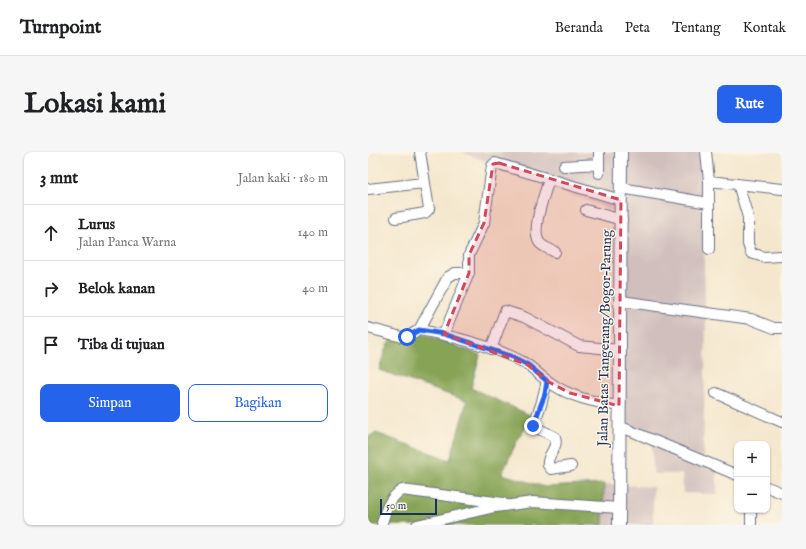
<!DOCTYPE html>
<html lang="id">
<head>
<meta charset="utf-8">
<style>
  :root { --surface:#fff; --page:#f6f6f6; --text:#202124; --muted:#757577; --line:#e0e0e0; --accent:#2563eb }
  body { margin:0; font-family:"IM FELL English",serif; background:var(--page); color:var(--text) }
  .controls { position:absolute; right:12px; bottom:12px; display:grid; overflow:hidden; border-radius:8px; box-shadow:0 1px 3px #0004 }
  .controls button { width:36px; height:36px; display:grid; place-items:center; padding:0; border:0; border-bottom:1px solid var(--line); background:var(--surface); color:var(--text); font:20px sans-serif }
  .scale { position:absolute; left:12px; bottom:10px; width:57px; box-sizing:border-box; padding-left:4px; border:2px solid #1b2f5e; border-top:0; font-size:11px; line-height:14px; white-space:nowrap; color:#1b2f5e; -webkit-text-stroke:3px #fcf5e5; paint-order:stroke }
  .stop { position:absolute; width:12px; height:12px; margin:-9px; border:3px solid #2563eb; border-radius:50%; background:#fff }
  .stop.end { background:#2563eb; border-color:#fff; box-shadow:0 1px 4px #0008 }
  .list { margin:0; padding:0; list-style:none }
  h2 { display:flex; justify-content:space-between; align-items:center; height:52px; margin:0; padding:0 16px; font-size:17px }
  h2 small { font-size:13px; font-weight:400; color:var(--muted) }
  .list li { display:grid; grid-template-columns:26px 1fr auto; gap:12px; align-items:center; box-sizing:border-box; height:56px; padding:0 16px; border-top:1px solid var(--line) }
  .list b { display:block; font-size:15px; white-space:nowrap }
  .list p { margin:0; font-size:13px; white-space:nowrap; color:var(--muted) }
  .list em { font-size:13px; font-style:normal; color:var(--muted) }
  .actions { display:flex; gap:8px; padding:12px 16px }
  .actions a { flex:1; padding:9px 0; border:1px solid var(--accent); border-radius:8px; text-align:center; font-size:14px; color:var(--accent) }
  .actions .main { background:var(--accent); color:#fff }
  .icon { flex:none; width:22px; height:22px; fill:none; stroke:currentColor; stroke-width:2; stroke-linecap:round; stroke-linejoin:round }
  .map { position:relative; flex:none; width:414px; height:373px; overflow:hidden; border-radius:8px }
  header { display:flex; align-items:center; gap:24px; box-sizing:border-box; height:56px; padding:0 20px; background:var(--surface); border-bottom:1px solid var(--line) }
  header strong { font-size:19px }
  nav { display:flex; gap:22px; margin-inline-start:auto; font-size:14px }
  .intro { display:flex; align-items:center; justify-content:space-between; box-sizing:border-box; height:96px; padding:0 24px }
  h1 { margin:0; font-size:28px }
  .button { padding:10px 18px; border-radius:8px; background:var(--accent); color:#fff; font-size:14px; font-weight:700 }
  main { display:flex; gap:24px; padding:0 24px }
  aside { flex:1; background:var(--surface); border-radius:8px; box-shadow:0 1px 3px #0004 }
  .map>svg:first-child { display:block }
</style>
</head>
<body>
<header>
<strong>Turnpoint</strong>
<nav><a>Beranda</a><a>Peta</a><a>Tentang</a><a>Kontak</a></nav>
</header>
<div class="intro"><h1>Lokasi kami</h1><a class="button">Rute</a></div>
<main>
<aside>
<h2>3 mnt<small>Jalan kaki · 180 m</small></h2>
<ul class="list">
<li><svg class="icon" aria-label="ahead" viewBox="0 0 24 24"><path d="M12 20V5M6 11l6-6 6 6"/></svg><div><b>Lurus</b><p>Jalan Panca Warna</p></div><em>140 m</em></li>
<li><svg class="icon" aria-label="right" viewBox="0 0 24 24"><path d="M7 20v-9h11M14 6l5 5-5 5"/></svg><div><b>Belok kanan</b></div><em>40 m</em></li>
<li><svg class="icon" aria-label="arrive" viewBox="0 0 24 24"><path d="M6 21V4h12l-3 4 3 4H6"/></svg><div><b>Tiba di tujuan</b></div></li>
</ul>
<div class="actions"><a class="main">Simpan</a><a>Bagikan</a></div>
</aside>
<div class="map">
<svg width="414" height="373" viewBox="0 0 414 373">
  <rect width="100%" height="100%" fill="#fcf5e5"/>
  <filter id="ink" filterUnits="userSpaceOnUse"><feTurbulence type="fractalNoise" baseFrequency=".025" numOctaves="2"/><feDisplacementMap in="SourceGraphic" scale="8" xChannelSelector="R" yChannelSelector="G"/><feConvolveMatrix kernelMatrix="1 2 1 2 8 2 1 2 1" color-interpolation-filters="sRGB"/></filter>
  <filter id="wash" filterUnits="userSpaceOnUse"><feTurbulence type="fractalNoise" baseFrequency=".012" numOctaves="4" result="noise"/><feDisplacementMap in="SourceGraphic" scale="16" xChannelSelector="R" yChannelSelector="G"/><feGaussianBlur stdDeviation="0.9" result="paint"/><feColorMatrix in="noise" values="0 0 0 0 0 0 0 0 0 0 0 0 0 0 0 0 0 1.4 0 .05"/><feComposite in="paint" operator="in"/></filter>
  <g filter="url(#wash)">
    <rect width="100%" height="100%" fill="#f4e7cd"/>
    <!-- industrial -->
    <path fill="#d1bfbd" d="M94 0H332L338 173 335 310 349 313V342L315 341 314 322H285L284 290 255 279V63Z
      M236 332 285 335V373H235Z"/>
    <!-- forest -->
    <path fill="#87a456" stroke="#516a5a" d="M45 178 112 203 103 236 164 264 149 289 134 322 177 335 236 332 235 373H0V285L8 281 82 308 99 249 11 218C19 192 17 186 45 178Z"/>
  </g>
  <g filter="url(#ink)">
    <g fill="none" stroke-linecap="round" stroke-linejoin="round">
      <!-- minor casing -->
      <g stroke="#676f85" stroke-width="12">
        <path id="minor" d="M231 0V21
          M338 0 341 29V97
          M196 14 231 12
          M181 27C177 42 163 76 171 90 174 95 182 97 187 100
          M341 29 414 37
          M370 32 380 65V92L383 101 396 105 414 104
          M253 36 341 51
          M0 37 56 31
          M218 58 254 68
          M28 66 57 61 61 57 52 0
          M253 149 383 167 406 176H414
          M0 176 34 185H39L51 178C81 183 127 195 153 209 164 214 170 223 180 229 200 245 226 250 251 254
          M51 178 80 125 87 121H101
          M76 182 101 121V103L116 71 124 14 127 11 253 48
          M123 197 137 159 156 165 211 194 252 198
          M179 229 173 253 165 274 187 285C191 296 178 303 180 313L183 317 203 314
          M348 241 414 270
          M251 274 369 323
          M399 335 414 341
          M383 358V373
          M14 371C18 357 21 346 34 338L135 351
          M49 373 127 355 165 350 251 356"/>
      </g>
      <!-- major casing -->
      <g stroke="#676f85" stroke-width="14">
        <path id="major" d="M251 373 253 0"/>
      </g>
      <!-- minor -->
      <use href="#minor" stroke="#fff" stroke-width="10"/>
      <!-- major -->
      <use href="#major" stroke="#fff" stroke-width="12"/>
    </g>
  </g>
  <g fill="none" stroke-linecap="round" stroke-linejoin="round" filter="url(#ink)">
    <!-- route -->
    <path stroke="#2563eb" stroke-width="5" d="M39 185 51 178 76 182 145 205 160 213 179 229 177 242 165 274"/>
  </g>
  <!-- marked area -->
  <path fill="#d1495b" fill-opacity="0.2" stroke="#d1495b" stroke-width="3" stroke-dasharray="8 5" stroke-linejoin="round" d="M131 11 253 48 251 254 202 241 179 229 160 213 76 182 101 121V103L116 71 125 12Z"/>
  <g text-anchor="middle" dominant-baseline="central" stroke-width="3" stroke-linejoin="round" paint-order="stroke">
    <!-- street labels -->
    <g font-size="14" fill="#1b2f5e" stroke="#fcf5e5">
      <text transform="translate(237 186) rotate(-89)">Jalan Batas Tangerang/Bogor–Parung</text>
    </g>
  </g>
</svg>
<div class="controls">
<button>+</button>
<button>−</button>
</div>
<div class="scale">50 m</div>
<div class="stop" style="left:39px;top:185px"></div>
<div class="stop end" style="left:165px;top:274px"></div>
</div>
</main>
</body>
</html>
